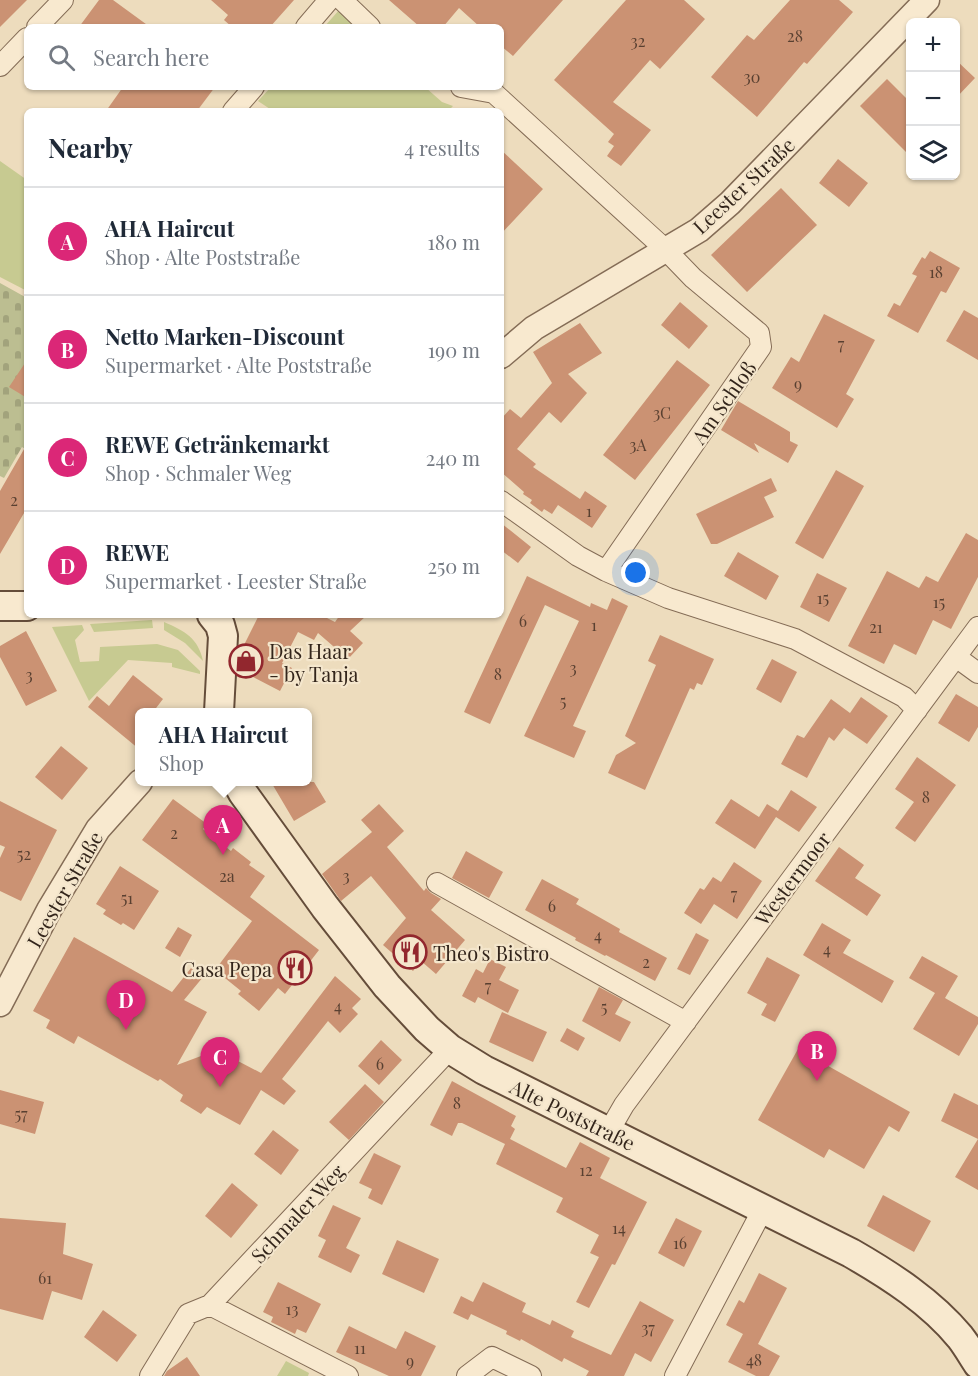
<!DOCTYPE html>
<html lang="en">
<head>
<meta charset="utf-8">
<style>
  :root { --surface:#fff; --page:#f6f6f7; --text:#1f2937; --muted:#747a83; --line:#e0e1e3; --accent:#db2777 }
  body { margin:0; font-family:"Playfair Display",serif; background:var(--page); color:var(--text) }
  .controls { position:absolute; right:18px; top:18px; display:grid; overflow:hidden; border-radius:9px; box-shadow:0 2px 4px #0004 }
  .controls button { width:54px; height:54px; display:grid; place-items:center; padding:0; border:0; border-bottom:2px solid var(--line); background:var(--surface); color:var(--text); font:30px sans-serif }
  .you { position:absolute; left:636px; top:573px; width:21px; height:21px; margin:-15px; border:4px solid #fff; border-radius:50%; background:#1a73e8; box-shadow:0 0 0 9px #1a73e833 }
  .badge { display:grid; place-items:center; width:39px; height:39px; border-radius:50%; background:var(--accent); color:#fff; font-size:20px; font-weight:700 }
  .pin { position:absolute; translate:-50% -50px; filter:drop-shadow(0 2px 3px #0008) }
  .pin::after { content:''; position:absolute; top:32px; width:21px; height:18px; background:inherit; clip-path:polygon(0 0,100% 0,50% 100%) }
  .popup { position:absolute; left:135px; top:708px; width:177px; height:78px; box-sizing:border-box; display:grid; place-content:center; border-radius:9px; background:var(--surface); filter:drop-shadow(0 2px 4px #0005); font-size:20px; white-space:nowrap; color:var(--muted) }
  .popup b { font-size:22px; color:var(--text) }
  .popup::after { content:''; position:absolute; left:50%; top:100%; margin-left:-12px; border:12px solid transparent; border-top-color:var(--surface) }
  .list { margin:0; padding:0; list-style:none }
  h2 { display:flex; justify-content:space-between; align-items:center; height:78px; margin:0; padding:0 24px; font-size:26px }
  h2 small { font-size:20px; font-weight:400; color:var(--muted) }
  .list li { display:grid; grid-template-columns:39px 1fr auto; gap:18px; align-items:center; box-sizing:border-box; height:108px; padding:0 24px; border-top:2px solid var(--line) }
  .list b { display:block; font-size:22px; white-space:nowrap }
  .list p { margin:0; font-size:20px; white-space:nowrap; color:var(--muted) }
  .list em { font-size:20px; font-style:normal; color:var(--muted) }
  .icon { flex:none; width:33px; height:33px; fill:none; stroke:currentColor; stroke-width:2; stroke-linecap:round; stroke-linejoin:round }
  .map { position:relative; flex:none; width:978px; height:1376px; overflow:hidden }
  .search { position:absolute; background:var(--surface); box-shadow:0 2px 4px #0004; left:24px; top:24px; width:480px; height:66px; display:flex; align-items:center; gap:15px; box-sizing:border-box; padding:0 21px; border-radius:9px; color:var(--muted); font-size:22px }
  .panel { position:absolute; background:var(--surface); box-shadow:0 2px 4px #0004; left:24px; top:108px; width:480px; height:510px; border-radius:9px }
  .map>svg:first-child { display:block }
</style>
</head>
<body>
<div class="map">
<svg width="978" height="1376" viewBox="0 0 978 1376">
  <defs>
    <pattern id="cemetery-stones" width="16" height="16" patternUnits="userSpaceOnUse" patternTransform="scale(1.5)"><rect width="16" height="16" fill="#bcbe91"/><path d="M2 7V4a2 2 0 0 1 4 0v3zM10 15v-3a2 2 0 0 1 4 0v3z" fill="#a2a37c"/></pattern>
  </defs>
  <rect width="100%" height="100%" fill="#eddcbd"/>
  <!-- grass -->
  <path fill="#c7ca91" d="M340 9 360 27H324Z
    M271 87H425L442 102 453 106 448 111H273L258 101Z
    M0 161 27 180V291L0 277Z
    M152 620 153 628 94 632 90 624Z
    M164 622C185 631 198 638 203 661L185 643 164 630Z
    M82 625 84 630 75 640 80 662 99 661 100 647 157 644 178 650 200 671V674L172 667V663L128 660 89 701 52 627Z
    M286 1361 309 1373 308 1376H277Z"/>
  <!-- cemetery -->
  <path fill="url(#cemetery-stones)" d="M0 283 27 298V450L22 447 4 478 0 476Z"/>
  <!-- building -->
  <path fill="#cb9273" d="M0 0H27L0 27Z
    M99 0H113L150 27H79Z
    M211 0H294L270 27H232L224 20 228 15Z
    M389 0H563L513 56 501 46V27H480L459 8 443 27H420Z
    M626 0H684L705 19 660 69 650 60 613 102 651 130 621 166 607 156 614 146 608 142 614 134 554 80Z
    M790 0H839L853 12 807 64 804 62 757 117 711 77 747 35 754 40Z
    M956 60 975 78 956 98Z
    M887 79 910 102V156L860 106Z
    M123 87H215L197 111H106Z
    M501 150 543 189 501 234Z
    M838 159 868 183 849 207 819 183Z
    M781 188 817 225 747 292 711 255Z
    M930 251 960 268 946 293 941 291 918 333 887 316 894 303 900 306 917 276 912 274 922 257 925 259Z
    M680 302 708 326 689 349 661 325Z
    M964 310 978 318V360L946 341Z
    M824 314 875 340 846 394 854 399 837 428 772 388 791 357 799 362Z
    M580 323 602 353 568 374 587 393 561 423 549 412 517 449 536 464 533 467 580 499 585 491 607 506 592 528 558 505 552 514 544 509 542 512 530 503 532 500 523 494 524 492 501 472V419L510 409 521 418 552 383 533 352Z
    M27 360V398L9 387Z
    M677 360 710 385 635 480 603 455Z
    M738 401 790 432V441L798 445 788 463 754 443 759 453 721 430Z
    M27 444V508L0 554V491Z
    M836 470 864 486 823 559 795 543Z
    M771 478 777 491 764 497 774 517 717 544H711L696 514Z
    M501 523 531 547 518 563 501 550Z
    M966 533 978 540V577L951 629 933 620 916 655 894 644 884 664 848 646 887 571 919 588 926 576 938 582Z
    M738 552 779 576 766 600 724 576Z
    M817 573 847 588 829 622 800 607Z
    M527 576 590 607 591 603 607 610 612 598 628 606 573 726 586 731 574 758 524 736 579 621 545 605 490 724 464 712Z
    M259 615H321L335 622 340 615H367L350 631 363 643 348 659 318 633 314 640 298 632 282 663 292 668 280 691 238 669 239 655Z
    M26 631 57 691 26 706 0 657V646Z
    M660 635 714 659 702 685 697 683 694 690 690 688 645 790 608 773 616 755 636 743 625 736 656 665 648 661Z
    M772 659 797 672 781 703 756 689Z
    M133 675 163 699 153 712H139V749L88 707 97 696 109 706Z
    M956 694 978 707V727L969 742 938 723Z
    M861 697 888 716 867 744 844 728 834 741 829 737 807 778 781 764 797 735 804 738 831 699 850 713Z
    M61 746 88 768 62 800 35 777Z
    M917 757 956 785 915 842 895 828 914 802 895 789Z
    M271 782H314L326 802 294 821Z
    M791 790 817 807 799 832 776 817 755 849 715 823 731 799 759 817 767 804 778 811Z
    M173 799 207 824 203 829 231 851 233 848 251 862 249 865 265 876 250 897 319 950 285 994 278 988 259 1011 238 994 241 991 215 970 252 921 142 840Z
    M0 801 57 830 21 901 0 891V858L5 847 0 845Z
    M379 804 404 831 387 847 424 891 426 888 431 893 441 899 431 910 465 940 436 974 421 961 413 971 383 945 406 918 371 876 341 901 322 874 372 832 361 820Z
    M839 847 864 865 855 878 881 895 867 916 815 881Z
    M466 851 503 872 489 898 452 878Z
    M734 862 762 881 737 919 714 904 701 924 684 913 700 888 704 890 713 877 721 882Z
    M120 866 159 891 134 930 123 923 121 925 103 914 106 910 96 904Z
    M542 879 579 899 576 904 620 929 619 932 667 958 655 981 606 955 605 956 575 940 576 938 525 910Z
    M822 923 851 940 843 953 894 981 882 1003 803 955Z
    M178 927 192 935 180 957 165 948Z
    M696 933 709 940 690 975 677 969Z
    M74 937 172 992 191 968 203 977 184 1000 207 1012 177 1065 217 1050 261 1073 335 976 361 999 352 1008 358 1014 340 1033 328 1021 282 1079 296 1091 284 1105 261 1090 240 1125 207 1107 201 1114 180 1101 183 1095 160 1079 158 1081 78 1036 74 1044 46 1028 50 1020 33 1011Z
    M922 956 958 976 945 998 978 1017V1024L959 1056 913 1029 935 993 909 978Z
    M767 957 800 975 775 1022 761 1015 767 1004 747 993Z
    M490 959 506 967 499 980 519 990 508 1013 478 997 475 1003 462 996 476 969 483 973Z
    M599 987 623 1000 615 1014 631 1022 620 1042 582 1021Z
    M502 1012 547 1032 533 1062 489 1042Z
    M567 1028 585 1038 578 1051 560 1041Z
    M381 1040 402 1060 379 1085 358 1066Z
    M798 1049 910 1112 899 1132 889 1126 864 1169 829 1149 824 1158 758 1120Z
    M452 1081 516 1116 511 1126 515 1129 510 1139 566 1168 580 1142 610 1158 600 1178 647 1202 615 1265 612 1264 589 1308 576 1302 599 1257 590 1253 599 1235 556 1212 563 1198 496 1164 505 1144 462 1123H458L452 1136 430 1125Z
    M365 1084 384 1102 349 1140 329 1122Z
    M0 1090 44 1102 35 1134 0 1124Z
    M954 1093 978 1105V1190L955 1177 978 1139 941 1121Z
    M273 1130 299 1150 281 1175 254 1154Z
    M374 1153 401 1166 382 1205 368 1198 372 1189 359 1183Z
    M232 1183 258 1205 231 1238 205 1216Z
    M883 1195 931 1221 914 1252 867 1226Z
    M333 1205 361 1218 346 1248 360 1255 351 1273 318 1257 326 1240 318 1236Z
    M0 1218 66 1223 63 1254 93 1264 82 1300 52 1291 43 1320 0 1309Z
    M676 1218 702 1231 684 1267 658 1253Z
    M397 1240 439 1259 424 1293 382 1274Z
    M759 1273 787 1288 758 1344 780 1356 769 1376H756L728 1362 743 1334 726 1325 739 1300 744 1303Z
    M278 1282 321 1304 306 1333 297 1329 295 1334 271 1322 273 1317 263 1312Z
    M483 1282 526 1303 522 1312 550 1325 552 1320 574 1331 571 1337 611 1355 640 1301 674 1320 651 1362 635 1353 624 1376H586L589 1371 564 1358 562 1362 521 1339 520 1341 506 1334 507 1331 471 1314 468 1320 453 1313 461 1296 473 1302Z
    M103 1310 137 1335 117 1362 84 1337Z
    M349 1326 396 1349 405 1331 436 1346 421 1376H389L336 1352Z
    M187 1357 200 1376H164L167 1371Z"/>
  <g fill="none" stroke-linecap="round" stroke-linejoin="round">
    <!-- minor casing -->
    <g stroke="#846c56" stroke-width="22">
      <path id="minor" d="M342 0 370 27
        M37 27 63 0
        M306 27 329 0
        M0 66 27 38
        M461 87 494 93 666 250 693 278 759 333 761 347 606 571
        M233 111 254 87
        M501 501 578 556 606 571 668 598 795 639 904 697 917 710
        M956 657 978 673
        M437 883 686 1022
        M609 1131 624 1105 978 627
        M210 1305 348 1376
        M150 1376 188 1314 210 1305 450 1049
        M467 1376 492 1357 531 1376
        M675 1376 763 1209"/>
    </g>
    <!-- tertiary casing -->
    <g stroke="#846c56" stroke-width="27">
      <path id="tertiary" d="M501 356 534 328 699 230 730 203 927 0
        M0 1004 49 910 98 829 140 782"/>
    </g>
    <!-- secondary casing -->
    <g stroke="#654d3a" stroke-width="32">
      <path id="secondary" d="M0 606H27
        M212 615 220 625 223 636 219 712
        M237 782 243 793 325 907 387 986 427 1029 450 1049 484 1070 851 1253C891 1276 931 1302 960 1337 967 1346 972 1355 978 1364"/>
    </g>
    <!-- minor -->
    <use href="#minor" stroke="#f8e9cf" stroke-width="20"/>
    <!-- tertiary -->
    <use href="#tertiary" stroke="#f8e9cf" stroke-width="24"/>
    <!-- secondary -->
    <use href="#secondary" stroke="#f8e9cf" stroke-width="28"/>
  </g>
  <!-- icons -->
  <defs>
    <g id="shop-ring" transform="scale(1.725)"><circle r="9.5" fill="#f4e6cc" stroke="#92272e" stroke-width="1.5"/><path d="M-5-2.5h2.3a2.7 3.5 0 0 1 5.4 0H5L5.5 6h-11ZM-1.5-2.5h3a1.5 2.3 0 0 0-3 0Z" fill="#92272e"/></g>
    <g id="restaurant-ring" transform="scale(1.725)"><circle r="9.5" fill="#f4e6cc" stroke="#92272e" stroke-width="1.5"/><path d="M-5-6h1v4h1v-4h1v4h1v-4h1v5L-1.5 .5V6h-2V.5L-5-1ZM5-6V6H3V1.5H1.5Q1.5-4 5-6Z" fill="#92272e"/></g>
  </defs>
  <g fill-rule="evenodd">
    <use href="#shop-ring" x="246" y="661"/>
    <use href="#restaurant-ring" x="410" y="952"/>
    <use href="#restaurant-ring" x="295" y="968"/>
  </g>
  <g text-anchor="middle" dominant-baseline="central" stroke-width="4.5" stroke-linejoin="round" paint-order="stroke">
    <!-- number labels -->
    <g font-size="16" fill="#594031">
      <text x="795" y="35">28</text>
      <text x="638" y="40">32</text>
      <text x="752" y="76">30</text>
      <text x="936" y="271">18</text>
      <text x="841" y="343">7</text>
      <text x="798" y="383">9</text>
      <text x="662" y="412">3C</text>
      <text x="638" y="444">3A</text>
      <text x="14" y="499">2</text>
      <text x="589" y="510">1</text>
      <text x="823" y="597">15</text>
      <text x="939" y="601">15</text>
      <text x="523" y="620">6</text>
      <text x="594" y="624">1</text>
      <text x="876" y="626">21</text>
      <text x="573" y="667">3</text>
      <text x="498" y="673">8</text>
      <text x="29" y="674">3</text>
      <text x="563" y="700">5</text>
      <text x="926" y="796">8</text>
      <text x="174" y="832">2</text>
      <text x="24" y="853">52</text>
      <text x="227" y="875">2a</text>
      <text x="346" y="875">3</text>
      <text x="734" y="893">7</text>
      <text x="127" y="897">51</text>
      <text x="552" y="905">6</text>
      <text x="598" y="934">4</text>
      <text x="827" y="948">4</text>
      <text x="646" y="961">2</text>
      <text x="488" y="985">7</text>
      <text x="338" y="1005">4</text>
      <text x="604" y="1006">5</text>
      <text x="380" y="1063">6</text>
      <text x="457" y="1102">8</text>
      <text x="21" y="1113">57</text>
      <text x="586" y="1169">12</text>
      <text x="619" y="1227">14</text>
      <text x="680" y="1242">16</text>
      <text x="45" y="1277">61</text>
      <text x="292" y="1308">13</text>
      <text x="648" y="1327">37</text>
      <text x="360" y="1347">11</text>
      <text x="754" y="1359">48</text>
      <text x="410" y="1360">9</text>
    </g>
    <!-- street labels -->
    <g font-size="20" fill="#33251b" stroke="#f4e6cc">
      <text transform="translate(743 185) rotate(-43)">Leester Straße</text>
      <text transform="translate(723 402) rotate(-55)">Am Schloß</text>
      <text transform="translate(792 878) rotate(-53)">Westermoor</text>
      <text transform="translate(64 889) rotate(-60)">Leester Straße</text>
      <text transform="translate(573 1114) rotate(26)">Alte Poststraße</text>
      <text transform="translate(297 1213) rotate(-47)">Schmaler Weg</text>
    </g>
    <!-- poi labels -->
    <g font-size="20" fill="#33251b" stroke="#f4e6cc" text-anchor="start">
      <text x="269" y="650">Das Haar<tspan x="269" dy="23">- by Tanja</tspan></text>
      <text x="433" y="952">Theo's Bistro</text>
      <text x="272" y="968" text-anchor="end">Casa Pepa</text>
    </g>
  </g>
</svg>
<div class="controls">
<button>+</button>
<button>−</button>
<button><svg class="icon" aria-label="layers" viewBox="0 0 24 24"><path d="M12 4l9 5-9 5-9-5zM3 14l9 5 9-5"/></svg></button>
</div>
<div class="you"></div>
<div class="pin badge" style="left:223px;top:855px">A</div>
<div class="popup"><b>AHA Haircut</b>Shop</div>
<div class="pin badge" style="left:817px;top:1081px">B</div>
<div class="pin badge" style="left:220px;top:1087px">C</div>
<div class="pin badge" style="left:126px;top:1030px">D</div>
<div class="search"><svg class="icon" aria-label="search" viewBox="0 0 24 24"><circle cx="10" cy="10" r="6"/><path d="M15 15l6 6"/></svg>Search here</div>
<section class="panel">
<h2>Nearby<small>4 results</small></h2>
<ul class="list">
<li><span class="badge">A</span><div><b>AHA Haircut</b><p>Shop · Alte Poststraße</p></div><em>180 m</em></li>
<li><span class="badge">B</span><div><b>Netto Marken-Discount</b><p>Supermarket · Alte Poststraße</p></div><em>190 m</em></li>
<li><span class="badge">C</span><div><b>REWE Getränkemarkt</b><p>Shop · Schmaler Weg</p></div><em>240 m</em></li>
<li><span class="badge">D</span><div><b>REWE</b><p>Supermarket · Leester Straße</p></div><em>250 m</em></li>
</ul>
</section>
</div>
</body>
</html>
